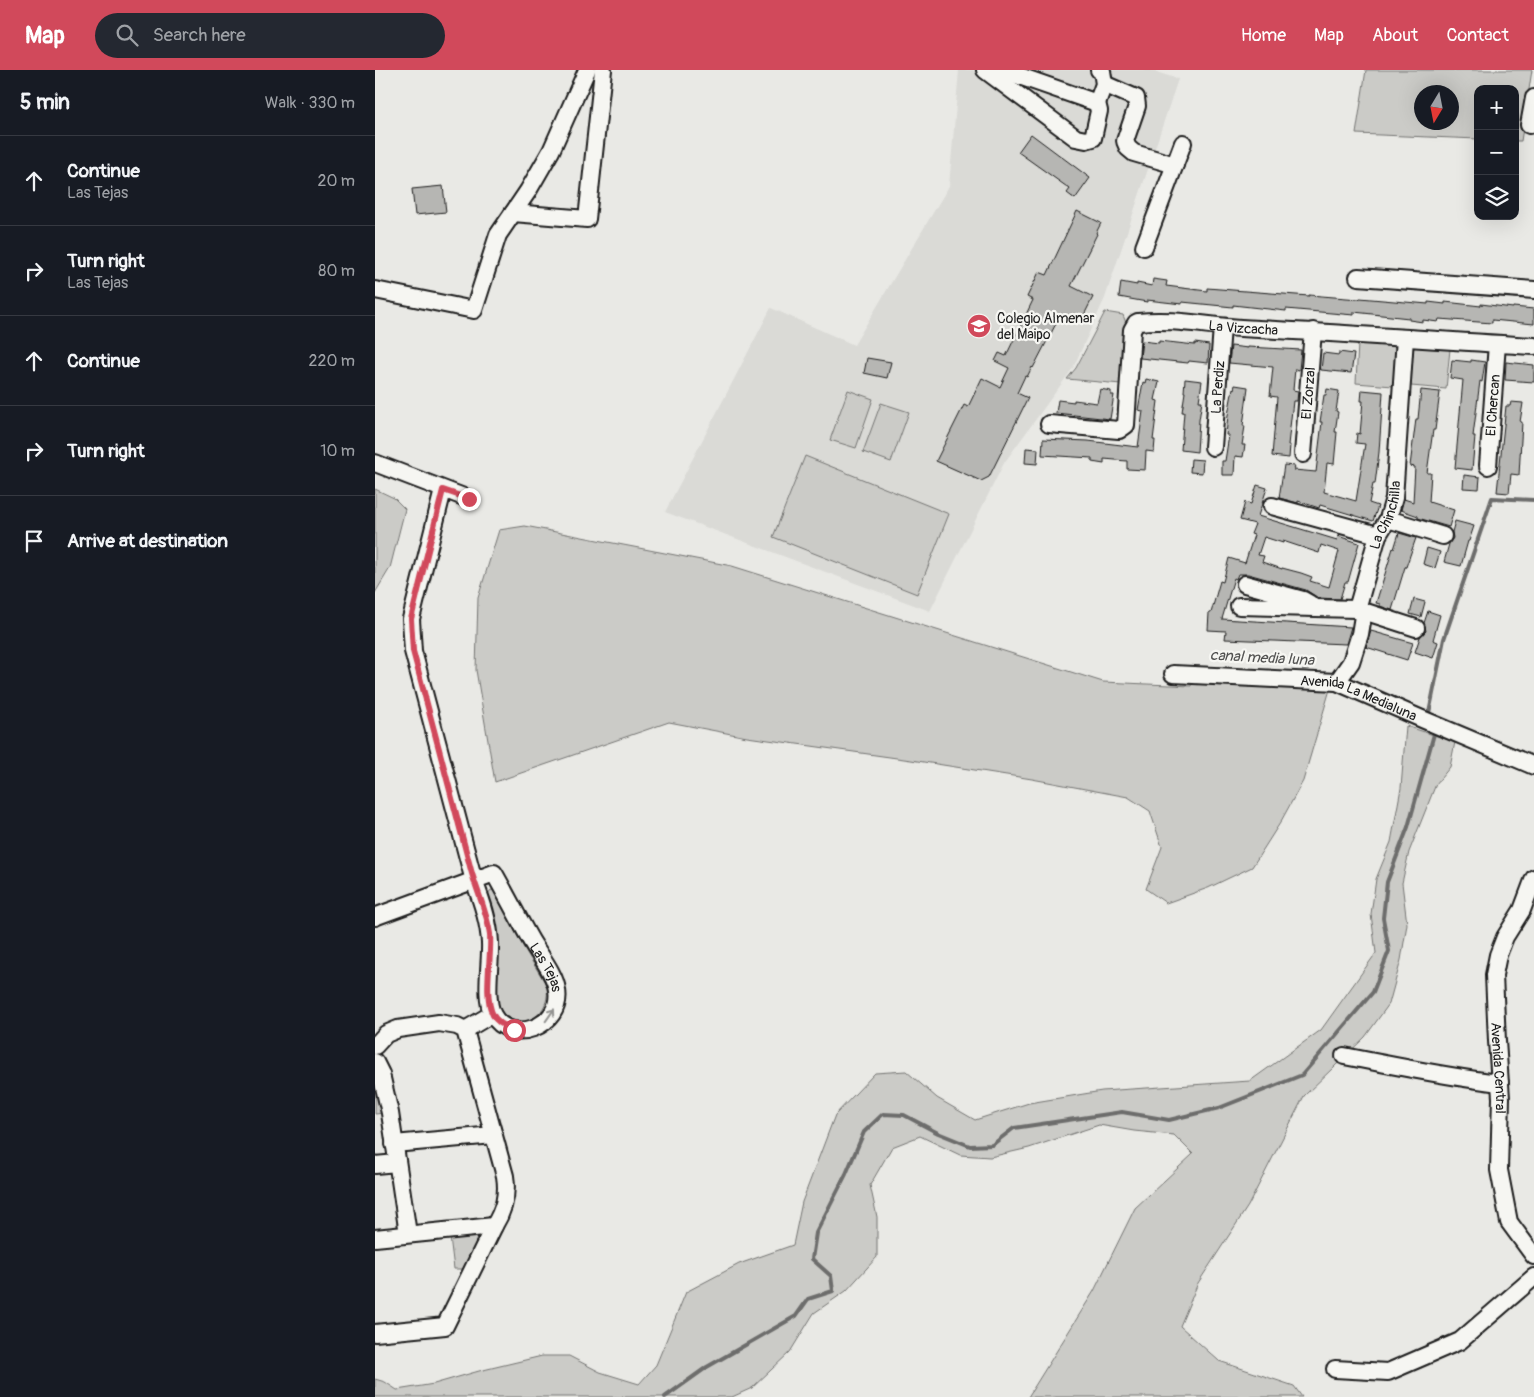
<!DOCTYPE html>
<html lang="en">
<head>
<meta charset="utf-8">
<style>
  :root { --surface:#171b24; --page:#242831; --text:#f1f3f6; --muted:#9ea1a6; --line:#363941; --accent:#d1495b }
  body { margin:0; font-family:Pangolin,sans-serif; background:var(--page); color:var(--text) }
  .controls { position:absolute; right:15px; top:15px; display:grid; overflow:hidden; border-radius:10px; box-shadow:0 5px 20px #0002 }
  .controls button { width:45px; height:45px; display:grid; place-items:center; padding:0; border:0; border-bottom:1px solid var(--line); background:var(--surface); color:var(--text); font:25px sans-serif }
  .compass { position:absolute; left:1039px; top:15px; width:45px; height:45px; border-radius:50%; background:var(--surface); box-shadow:0 5px 20px #0002; rotate:190deg }
  .stop { position:absolute; width:15px; height:15px; margin:-11px; border:4px solid #d1495b; border-radius:50%; background:#fff }
  .stop.end { background:#d1495b; border-color:#fff; box-shadow:0 1px 5px #0008 }
  .list { margin:0; padding:0; list-style:none }
  h2 { display:flex; justify-content:space-between; align-items:center; height:65px; margin:0; padding:0 20px; font-size:21px }
  h2 small { font-size:16px; font-weight:400; color:var(--muted) }
  .list li { display:grid; grid-template-columns:32px 1fr auto; gap:15px; align-items:center; box-sizing:border-box; height:90px; padding:0 20px; border-top:1px solid var(--line) }
  .list b { display:block; font-size:19px; white-space:nowrap }
  .list p { margin:0; font-size:16px; white-space:nowrap; color:var(--muted) }
  .list em { font-size:16px; font-style:normal; color:var(--muted) }
  .icon { flex:none; width:28px; height:28px; fill:none; stroke:currentColor; stroke-width:2; stroke-linecap:round; stroke-linejoin:round }
  .map { position:relative; flex:none; width:1159px; height:1327px; overflow:hidden }
  header { display:flex; align-items:center; gap:30px; box-sizing:border-box; height:70px; padding:0 25px; background:var(--accent); color:#fff }
  header strong { font-size:24px }
  nav { display:flex; gap:28px; margin-inline-start:auto; font-size:18px }
  .search { width:350px; height:45px; background:var(--page); display:flex; align-items:center; gap:12px; box-sizing:border-box; padding:0 18px; border-radius:28px; color:var(--muted); font-size:19px }
  main { display:flex }
  aside { flex:1; background:var(--surface) }
  .map>svg:first-child { display:block }
</style>
</head>
<body>
<header>
<strong>Map</strong>
<div class="search"><svg class="icon" aria-label="search" viewBox="0 0 24 24"><circle cx="10" cy="10" r="6"/><path d="M15 15l6 6"/></svg>Search here</div>
<nav><a>Home</a><a>Map</a><a>About</a><a>Contact</a></nav>
</header>
<main>
<aside>
<h2>5 min<small>Walk · 330 m</small></h2>
<ul class="list">
<li><svg class="icon" aria-label="ahead" viewBox="0 0 24 24"><path d="M12 20V5M6 11l6-6 6 6"/></svg><div><b>Continue</b><p>Las Tejas</p></div><em>20 m</em></li>
<li><svg class="icon" aria-label="right" viewBox="0 0 24 24"><path d="M7 20v-9h11M14 6l5 5-5 5"/></svg><div><b>Turn right</b><p>Las Tejas</p></div><em>80 m</em></li>
<li><svg class="icon" aria-label="ahead" viewBox="0 0 24 24"><path d="M12 20V5M6 11l6-6 6 6"/></svg><div><b>Continue</b></div><em>220 m</em></li>
<li><svg class="icon" aria-label="right" viewBox="0 0 24 24"><path d="M7 20v-9h11M14 6l5 5-5 5"/></svg><div><b>Turn right</b></div><em>10 m</em></li>
<li><svg class="icon" aria-label="arrive" viewBox="0 0 24 24"><path d="M6 21V4h12l-3 4 3 4H6"/></svg><div><b>Arrive at destination</b></div></li>
</ul>
</aside>
<div class="map">
<svg width="1159" height="1327" viewBox="0 0 1159 1327">
  <rect width="100%" height="100%" fill="#e9e9e5"/>
  <filter id="ink" filterUnits="userSpaceOnUse"><feTurbulence type="fractalNoise" baseFrequency=".02" numOctaves="2"/><feDisplacementMap in="SourceGraphic" scale="10" xChannelSelector="R" yChannelSelector="G"/><feConvolveMatrix kernelMatrix="1 2 1 2 8 2 1 2 1" color-interpolation-filters="sRGB"/></filter>
  <g filter="url(#ink)">
    <!-- built -->
    <path fill="#dadad6" d="M584 0H775L803 9 730 228 698 298 629 393 555 541 290 442 396 238 479 275 574 116Z"/>
    <!-- green -->
    <path fill="#cbcbc7" stroke="#747472" fill-rule="evenodd" d="M991 0H1157L1146 71H1140V19H1103V69L981 64ZM1046 22H1076V52H1046Z
      M730 242 748 245 751 253 746 314 692 309 701 298Z
      M983 273 1018 275 1021 278 1018 316 981 313Z
      M1042 276 1075 279 1071 319 1036 316 1038 279Z
      M473 320 498 329 481 378 455 370Z
      M506 333 534 342 516 392 488 382Z
      M430 386 574 444 542 524 398 467Z
      M0 419 19 428 30 439 15 498 0 523Z
      M150 456 357 496 728 612 816 616 818 608 956 616 928 711 905 753 877 797 833 818 791 833 771 819 787 777 775 741 753 727 657 709 536 690 372 667 294 652 120 712 101 600 103 528 124 460Z
      M1031 656 1080 672 1075 697 1061 714 1034 782 1027 813 1032 854 1026 890 1014 934 990 967 929 1026 873 1136 823 1213 805 1256 844 1291 919 1316 927 1327H653L719 1221 760 1138 818 1084 799 1065 759 1061 724 1055 654 1078 615 1087 585 1085 545 1066 517 1077 495 1115 502 1147V1187L471 1221 439 1243 415 1282 377 1318 357 1327H0V1309L10 1312 22 1320 59 1314 104 1301 167 1286H194L225 1302 264 1314 281 1295 311 1222 364 1194 418 1175 427 1132 460 1045 500 1003 531 1001 562 1028 600 1050 654 1033 727 1021 875 1011 946 960 1001 883 996 844 1001 809 1016 772 1026 718Z
      M116 820C129 820 128 837 133 847 143 870 158 893 171 914 177 932 162 956 141 951 131 949 125 941 121 933L112 830 113 824Z
      M0 1001 10 1043 0 1044Z
      M106 1163 91 1199H79L75 1167Z"/>
    <g fill="none" stroke-linecap="round" stroke-linejoin="round">
      <!-- stream -->
      <path stroke="#6d6d6c" stroke-width="4" d="M1054 643 1069 569 1117 428 1159 430
        M290 1327 332 1297 421 1246 433 1229 458 1221 456 1206 437 1189 441 1163 471 1104 489 1062 508 1044 529 1045 563 1063 595 1076 617 1075 639 1058 747 1042 794 1050 844 1038 927 1005 998 922 1014 881 1008 848 1012 812 1033 757 1059 664"/>
    </g>
    <!-- building -->
    <path fill="#b6b6b3" stroke="#1c1c1c" fill-rule="evenodd" d="M656 64 715 108 700 129 692 123 695 119 643 82Z
      M68 116 71 142 40 145 37 119Z
      M702 141 726 153 721 163 722 164 696 216 718 227 705 253 686 244 658 298 657 297 652 307 650 306 642 323 653 328 614 407 606 411 561 391 589 335 593 337 607 308 625 317 634 298 620 291 624 283 631 286 658 230 652 227 664 202 672 205Z
      M778 209 792 211 791 216 832 221V218L934 226V225L984 229 985 228 1053 234V232L1070 234V232L1106 236V234L1138 238V237L1159 239V254L1117 250V253L1064 249 1063 252 1048 250V252L1034 250V248L979 242V245L911 239V241L858 235V237L807 232V234L772 230V232L744 227 746 212 762 215V213L777 216Z
      M767 271 784 273V271L820 275V273L834 275 833 293 814 291 813 293 765 288Z
      M856 276 873 278V277L926 280 924 300 920 299 918 320 923 321 922 331H918L913 375H915L914 388 897 386 902 327 895 326 898 297 854 293Z
      M964 282 979 284 976 303 946 300 948 283 964 285Z
      M492 288 516 292 512 308 489 303Z
      M1077 290 1096 292V290L1110 292 1107 312 1105 311 1098 366H1100L1097 400 1080 398 1088 310 1075 308Z
      M1131 292 1159 295V312L1130 310Z
      M771 309 784 312 780 330 783 331 778 370H780L779 382 771 381 770 400 752 399V391L729 389V394L717 392V388L667 385 668 369 713 371 763 377 768 341 763 340 768 312 770 313Z
      M810 309 827 311 824 331H827L824 350 822 382 806 380 809 342H807L810 322H809Z
      M860 315 873 317 868 356H870L867 375H870L868 387 860 386 859 405H847V391H850L854 365H851L853 345 858 318 859 319Z
      M725 319 736 321V325H739L735 349 681 343 683 330 699 332V330L722 333Z
      M952 319 964 321 961 341 963 342 960 362H962L959 394 952 393 949 422 981 431 990 374 981 373 982 363 985 364 988 331H986L987 320 1008 322 1004 382 1000 414H998L994 433 1003 436 998 451 945 435 944 438 923 431V433L904 428 909 395 920 396 919 400 941 402 947 352H945L949 325H951Z
      M1046 320 1065 322 1060 360H1058L1052 403H1056L1054 432 1079 440 1074 457 1043 448V446L1026 440 1029 429 1038 432 1040 397 1035 396 1041 349H1043Z
      M1136 332 1148 333 1145 352H1147L1144 405 1136 404 1134 423 1122 422 1131 336H1135Z
      M651 378 663 379 662 394 650 393Z
      M816 389 828 390 827 403 815 402Z
      M1089 405 1105 407 1104 419 1088 418Z
      M882 415 892 418 883 446 962 470 963 466 984 473 973 512H970L965 529 943 528 931 520 873 504H863L861 509 859 508 847 549 976 557 971 574 850 569 851 561 833 560 834 543H836L845 511 848 512 854 488 870 493 879 465 876 464 880 454 865 450 870 432 876 434ZM889 467 908 473V471L944 483 946 475 964 481 954 517 935 511 937 507 926 503 907 498V499L887 492 889 486 883 485Z
      M1080 451 1099 456 1094 471H1093L1086 496 1069 492 1074 474 1078 468 1077 462Z
      M1024 463 1041 468 1031 497H1030L1017 540 1005 536V534L1001 533 1018 478 1019 479Z
      M1052 478 1065 482 1060 498 1048 494Z
      M1039 529 1050 532 1046 547 1035 544Z
      M1053 541 1065 545 1058 570 1063 572 1058 588 1040 582 1045 567 1051 561 1049 553Z
      M996 561 1038 573 1032 590 991 577Z"/>
    <g fill="none" stroke-linecap="round" stroke-linejoin="round">
      <!-- minor casing -->
      <g stroke="#1c1c1c" stroke-width="20">
        <g id="minor">
          <path d="M610 0 701 68 711 70 718 68 724 41 722 33"/>
          <path d="M627 0 722 33 729 14 727 1 724 0"/>
          <path d="M729 14 761 28 762 36 750 71 753 78 759 83 800 95"/>
          <path d="M1154 55 1159 28"/>
          <path d="M138 143 212 149 228 0"/>
          <path d="M769 177 808 73"/>
          <path d="M983 207 1159 220"/>
          <path d="M0 220 99 240 123 165 153 121 176 81 212 0"/>
          <path id="s1" d="M674 354 744 360 751 355 757 260 761 253 763 252C798 248 832 256 866 258 964 263 1061 270 1159 276"/>
          <path id="s2" d="M838 377 847 257"/>
          <path id="s3" d="M928 384 938 261"/>
          <path d="M0 393 94 429"/>
          <path id="s4" d="M1113 396 1122 274"/>
          <path d="M897 436 1003 465"/>
          <path d="M1013 449 1068 466"/>
          <path d="M870 514 928 530 935 534"/>
          <path d="M864 536 982 539 1041 558"/>
          <path id="s5" d="M798 604 962 612 1047 649 1159 696"/>
          <path id="s6" d="M962 612 976 592 985 564 988 546 982 539 1003 465 1013 449 1019 428 1030 268"/>
          <path id="s7" d="M1159 808 1147 840 1130 867 1123 885 1119 905 1122 971 1126 1028 1124 1100 1134 1152 1159 1186"/>
          <path id="s8" d="M0 847 2 846 119 803C131 824 142 846 154 867 162 882 180 903 182 920 188 957 135 976 118 945 109 929 116 892 115 873 114 851 107 831 99 811L38 581 36 549 68 420"/>
          <path d="M90 960 117 944"/>
          <path d="M0 976 11 964 23 959 64 953 82 956 90 960 130 1106C133 1125 129 1140 119 1156L70 1256 0 1263"/>
          <path d="M969 986C1021 996 1072 1007 1125 1013"/>
          <path d="M0 992 6 1004 15 1043 33 1164"/>
          <path d="M19 1074 119 1065"/>
          <path d="M0 1095 22 1093"/>
          <path d="M0 1168 119 1156"/>
          <path d="M960 1299 1013 1302 1085 1271 1159 1207"/>
        </g>
      </g>
      <!-- minor -->
      <use href="#minor" stroke="#f6f6f2" stroke-width="16"/>
    </g>
    <!-- one-way arrows -->
    <defs><path id="oneway-shaft" d="M-6 0H5M1.5-3L5.5 0L1.5 3" fill="none" stroke-width="1.6" stroke-linecap="round" stroke-linejoin="round" transform="scale(1.25)"/></defs>
    <use stroke="#949492" href="#oneway-shaft" transform="translate(175 945) rotate(-55)"/>
  </g>
  <g fill="none" stroke-linecap="round" stroke-linejoin="round" filter="url(#ink)">
    <!-- route -->
    <path stroke="#d1495b" stroke-width="6" d="M94 429 68 420 36 549 38 581 96 800C102 822 112 841 115 864 117 886 108 926 118 945 122 953 131 957 139 960"/>
  </g>
  <!-- icons -->
  <defs>
    <g id="school-disc" transform="scale(1.25)"><circle r="9.5" fill="#d1495b" stroke="#f6f6f2"/><path d="M0-5L7-2L0 1L-7-2ZM-4 1L0 2.5L4 1V4Q0 6-4 4Z" fill="#fff"/></g>
  </defs>
  <g fill-rule="evenodd">
    <use href="#school-disc" x="604" y="256"/>
  </g>
  <g text-anchor="middle" dominant-baseline="central" stroke-width="4.5" stroke-linejoin="round" paint-order="stroke">
    <!-- poi labels -->
    <g font-size="14" fill="#1c1c1c" stroke="#f6f6f2" text-anchor="start">
      <text x="622" y="248">Colegio Almenar<tspan x="622" dy="16">del Maipo</tspan></text>
    </g>
    <!-- street labels -->
    <g font-size="14" fill="#1c1c1c" stroke="#f6f6f2">
      <text stroke="none"><textPath href="#s1" startOffset="290">La Vizcacha</textPath></text>
      <text stroke="none"><textPath href="#s2" startOffset="60">La Perdiz</textPath></text>
      <text stroke="none"><textPath href="#s3" startOffset="61">El Zorzal</textPath></text>
      <text stroke="none"><textPath href="#s4" startOffset="61">El Chercan</textPath></text>
      <text stroke="none"><textPath href="#s6" startOffset="180">La Chinchilla</textPath></text>
      <text stroke="none"><textPath href="#s5" startOffset="189">Avenida La Medialuna</textPath></text>
      <text stroke="none"><textPath href="#s8" startOffset="235">Las Tejas</textPath></text>
      <text stroke="none"><textPath href="#s7" startOffset="199">Avenida Central</textPath></text>
    </g>
    <!-- water labels -->
    <g font-size="15" font-style="italic" fill="#525251" stroke="#f6f6f2">
      <text transform="translate(887 588) rotate(3)">canal media luna</text>
    </g>
  </g>
</svg>
<div class="controls">
<button>+</button>
<button>−</button>
<button><svg class="icon" aria-label="layers" viewBox="0 0 24 24"><path d="M12 4l9 5-9 5-9-5zM3 14l9 5 9-5"/></svg></button>
</div>
<svg class="compass" viewBox="-18 -18 36 36"><path d="M0-13l5 13h-10z" fill="#e53935"/><path d="M0 13l5-13h-10z" fill="#9ea1a6"/></svg>
<div class="stop" style="left:139px;top:960px"></div>
<div class="stop end" style="left:94px;top:429px"></div>
</div>
</main>
</body>
</html>
